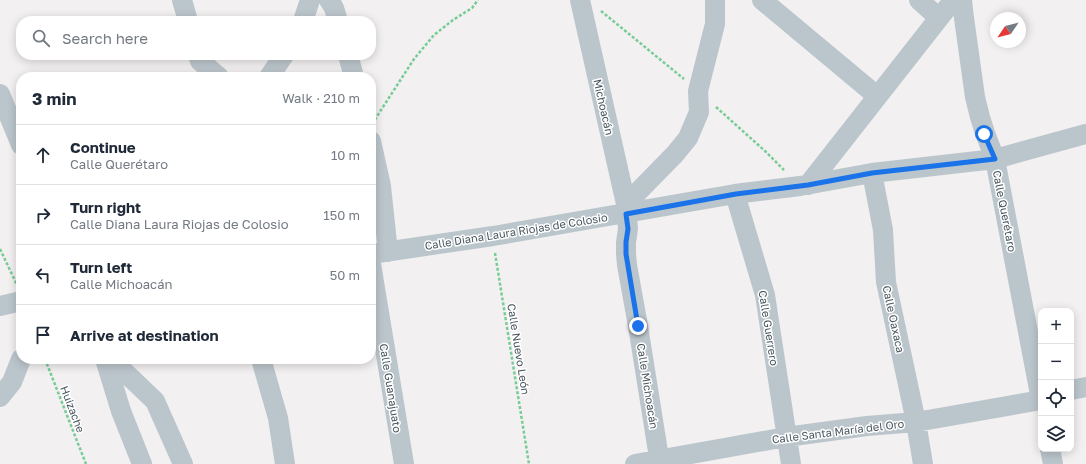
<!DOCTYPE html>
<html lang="en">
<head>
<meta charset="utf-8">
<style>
  :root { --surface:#fff; --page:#f2f2f3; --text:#1f2937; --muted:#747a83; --line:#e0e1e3 }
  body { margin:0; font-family:"Golos Text",sans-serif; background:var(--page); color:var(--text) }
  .controls { position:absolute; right:12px; bottom:12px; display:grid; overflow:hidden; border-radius:8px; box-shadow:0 2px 10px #0003 }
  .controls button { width:36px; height:36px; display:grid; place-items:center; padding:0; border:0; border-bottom:1px solid var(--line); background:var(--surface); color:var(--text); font:20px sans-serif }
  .compass { position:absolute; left:990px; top:12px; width:36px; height:36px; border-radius:50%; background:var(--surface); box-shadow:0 2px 10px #0003; rotate:235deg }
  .stop { position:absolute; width:12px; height:12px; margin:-9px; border:3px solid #1a73e8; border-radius:50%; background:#fff }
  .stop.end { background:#1a73e8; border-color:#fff; box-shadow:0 1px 4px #0008 }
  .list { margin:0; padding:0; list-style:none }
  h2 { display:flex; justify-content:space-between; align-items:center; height:52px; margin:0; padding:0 16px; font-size:17px }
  h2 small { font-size:13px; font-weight:400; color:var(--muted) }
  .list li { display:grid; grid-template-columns:26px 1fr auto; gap:12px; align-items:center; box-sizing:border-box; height:60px; padding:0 16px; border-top:1px solid var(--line) }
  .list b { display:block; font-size:15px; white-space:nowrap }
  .list p { margin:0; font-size:13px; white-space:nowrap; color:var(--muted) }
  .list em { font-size:13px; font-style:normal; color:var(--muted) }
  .icon { flex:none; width:22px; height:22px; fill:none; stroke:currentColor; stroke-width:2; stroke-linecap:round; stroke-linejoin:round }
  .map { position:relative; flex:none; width:1086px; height:464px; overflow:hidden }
  .search { position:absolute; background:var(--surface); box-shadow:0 2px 10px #0003; left:16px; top:16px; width:360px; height:44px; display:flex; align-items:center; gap:10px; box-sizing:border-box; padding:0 14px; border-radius:16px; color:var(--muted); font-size:15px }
  .panel { position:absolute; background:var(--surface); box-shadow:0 2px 10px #0003; left:16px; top:72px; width:360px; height:292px; border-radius:16px }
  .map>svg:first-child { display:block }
</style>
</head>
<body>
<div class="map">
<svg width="1086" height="464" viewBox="0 0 1086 464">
  <rect width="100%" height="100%" fill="#f2f0f0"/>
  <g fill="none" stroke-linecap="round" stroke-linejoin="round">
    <!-- path -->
    <path stroke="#77cc95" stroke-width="2.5" stroke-dasharray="3 2" stroke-linecap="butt" d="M601 11 684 79
      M716 107 765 151 784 170
      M372 124 414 59 434 35 453 20 472 8 478 0
      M0 249 17 285
      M495 253 529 464
      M45 359 86 464"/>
    <!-- minor -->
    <path stroke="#bbc6cc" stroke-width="20" d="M182 0 188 21
      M329 0 334 8 338 21
      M580 0 626 204 628 229 626 242V254L627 265 638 326 660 464
      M762 0 877 96
      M919 0 939 18 948 7
      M962 0 964 18 975 97 980 117 985 133 995 159 1041 400
      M303 21 310 0
      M198 55 200 61 219 77
      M348 55 354 77
      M269 77 284 55
      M0 94 21 145
      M371 141 381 186 388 252
      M872 173 883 230 886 282 916 422 923 464
      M808 185 939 18
      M735 194 765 295 791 464
      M626 204 675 154 688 138 699 112 698 91 715 24V0
      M371 254 493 236 735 194 800 186 872 173 995 159 1086 134
      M371 264 404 464
      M0 306 21 301
      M105 359 121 411 142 464
      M111 359 155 401 183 464
      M261 359 278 418 285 464
      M1071 390 1086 387
      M0 397 12 382 21 359
      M1050 449 1053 464
      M635 464 786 437 867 426 916 422 1041 400"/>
  </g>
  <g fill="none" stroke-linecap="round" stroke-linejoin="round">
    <!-- route -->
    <path stroke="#1a73e8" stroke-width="5" d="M638 326 626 254V242L628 229 626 214 736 194 808 185 872 173 995 159 984 134"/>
  </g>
  <g text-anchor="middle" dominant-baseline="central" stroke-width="3" stroke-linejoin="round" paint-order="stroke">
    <!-- street labels -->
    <g font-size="11" fill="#48565d" stroke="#fff">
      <text transform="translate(604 107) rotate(77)">Michoacán</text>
      <text transform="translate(1005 211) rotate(79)">Calle Querétaro</text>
      <text transform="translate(516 231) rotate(-9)">Calle Diana Laura Riojas de Colosio</text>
      <text transform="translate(894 319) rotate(78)">Calle Oaxaca</text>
      <text transform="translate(769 328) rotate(81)">Calle Guerrero</text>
      <text transform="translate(519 349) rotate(81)">Calle Nuevo León</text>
      <text transform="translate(648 386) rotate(81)">Calle Michoacán</text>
      <text transform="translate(391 388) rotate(81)">Calle Guanajuato</text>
      <text transform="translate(73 409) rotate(69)">Huizache</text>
      <text transform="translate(838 431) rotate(-7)">Calle Santa María del Oro</text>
    </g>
  </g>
</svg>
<div class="controls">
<button>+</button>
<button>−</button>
<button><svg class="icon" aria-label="locate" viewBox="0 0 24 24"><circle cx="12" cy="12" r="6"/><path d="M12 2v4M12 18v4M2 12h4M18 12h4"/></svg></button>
<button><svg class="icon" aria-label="layers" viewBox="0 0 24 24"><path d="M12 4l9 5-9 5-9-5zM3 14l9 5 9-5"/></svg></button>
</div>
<svg class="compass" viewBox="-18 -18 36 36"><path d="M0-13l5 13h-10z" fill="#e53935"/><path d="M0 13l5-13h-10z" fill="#747a83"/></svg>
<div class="stop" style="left:984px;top:134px"></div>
<div class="stop end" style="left:638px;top:326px"></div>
<div class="search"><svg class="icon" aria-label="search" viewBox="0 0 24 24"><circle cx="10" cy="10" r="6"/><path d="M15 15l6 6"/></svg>Search here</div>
<section class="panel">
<h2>3 min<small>Walk · 210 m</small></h2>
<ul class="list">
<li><svg class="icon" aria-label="ahead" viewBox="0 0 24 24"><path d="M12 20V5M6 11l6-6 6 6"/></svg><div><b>Continue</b><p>Calle Querétaro</p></div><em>10 m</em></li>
<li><svg class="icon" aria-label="right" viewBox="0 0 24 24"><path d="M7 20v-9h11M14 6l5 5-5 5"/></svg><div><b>Turn right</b><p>Calle Diana Laura Riojas de Colosio</p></div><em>150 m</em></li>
<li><svg class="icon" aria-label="left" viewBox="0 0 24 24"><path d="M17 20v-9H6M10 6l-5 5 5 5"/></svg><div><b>Turn left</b><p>Calle Michoacán</p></div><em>50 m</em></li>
<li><svg class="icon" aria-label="arrive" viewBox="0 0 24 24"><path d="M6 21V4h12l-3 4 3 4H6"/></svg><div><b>Arrive at destination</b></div></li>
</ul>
</section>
</div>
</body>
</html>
